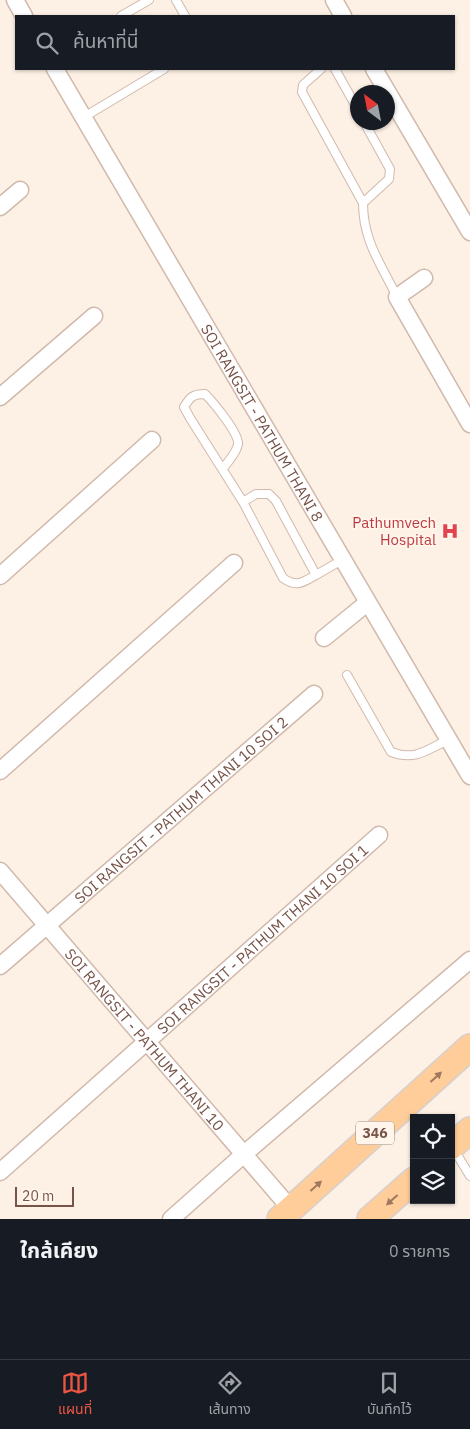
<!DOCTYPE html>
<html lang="th">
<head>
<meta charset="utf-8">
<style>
  :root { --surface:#171b24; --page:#20242c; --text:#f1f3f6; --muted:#9ea1a6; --line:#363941; --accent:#ed5643 }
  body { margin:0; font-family:"IBM Plex Sans","Noto Sans Thai",sans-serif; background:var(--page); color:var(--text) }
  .controls { position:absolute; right:15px; bottom:15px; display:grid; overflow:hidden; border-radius:0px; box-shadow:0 1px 4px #0004 }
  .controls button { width:45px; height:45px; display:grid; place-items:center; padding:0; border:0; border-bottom:1px solid var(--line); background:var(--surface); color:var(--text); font:25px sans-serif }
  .compass { position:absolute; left:350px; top:85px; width:45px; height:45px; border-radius:50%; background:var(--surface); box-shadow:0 1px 4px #0004; rotate:328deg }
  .scale { position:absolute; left:15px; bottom:12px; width:59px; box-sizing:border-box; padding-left:5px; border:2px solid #775348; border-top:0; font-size:14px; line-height:18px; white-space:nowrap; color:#775348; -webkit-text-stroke:4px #fff5eb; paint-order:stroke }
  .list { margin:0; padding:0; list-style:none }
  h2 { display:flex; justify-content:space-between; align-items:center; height:65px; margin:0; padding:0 20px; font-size:21px }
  h2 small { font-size:16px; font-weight:400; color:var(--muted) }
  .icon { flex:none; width:28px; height:28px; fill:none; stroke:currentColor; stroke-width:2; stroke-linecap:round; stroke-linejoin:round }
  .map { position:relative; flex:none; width:470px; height:1219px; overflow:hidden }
  .search { position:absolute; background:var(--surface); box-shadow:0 1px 4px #0004; left:15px; right:15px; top:15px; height:55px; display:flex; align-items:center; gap:12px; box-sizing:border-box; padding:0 18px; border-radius:0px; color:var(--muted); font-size:19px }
  .sheet { height:140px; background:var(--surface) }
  nav { display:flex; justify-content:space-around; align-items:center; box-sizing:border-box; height:70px; border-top:1px solid var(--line); background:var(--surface); font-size:14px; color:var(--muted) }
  nav a { display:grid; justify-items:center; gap:2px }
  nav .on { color:var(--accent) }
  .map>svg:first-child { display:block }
</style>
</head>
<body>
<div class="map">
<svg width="470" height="1219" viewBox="0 0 470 1219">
  <rect width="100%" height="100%" fill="#fdf0e4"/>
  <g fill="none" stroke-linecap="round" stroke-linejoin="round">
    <!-- lane casing -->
    <g stroke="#d1b9ac" stroke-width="10">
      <path id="lane" d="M176 0 185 16
        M121 16 149 0
        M321 69 303 85 302 92 363 203C363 241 381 264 397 297
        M335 69 358 110
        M84 117 164 69
        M363 203 389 179 390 169 364 122
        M223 469C227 462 237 453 238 444 239 433 213 402 205 394 193 394 190 397 184 407L190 418 243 502 283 578C297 588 303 582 316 575L276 501 269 494H256L243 502
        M316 575 342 560
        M347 675 391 752C416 761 426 750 448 740
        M453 1148 470 1176"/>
    </g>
    <!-- street casing -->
    <g stroke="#d1b9ac" stroke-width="19">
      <g id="street">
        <path d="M15 0 24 16"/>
        <path d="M334 0 343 16"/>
        <path id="s1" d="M55 69 470 776"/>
        <path d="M374 69 470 232"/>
        <path d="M0 207 20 190"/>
        <path d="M424 278 397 297 470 424"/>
        <path d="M0 397 94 316"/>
        <path d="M0 576 152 440"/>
        <path d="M324 638 367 603"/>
        <path d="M0 771 234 563"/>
        <path id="s2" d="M0 871 291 1209"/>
        <path id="s3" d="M0 966 314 694"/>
        <path id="s4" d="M0 1172 379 835"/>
        <path d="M171 1219 243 1155 470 960"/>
      </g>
    </g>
    <!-- primary casing -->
    <g stroke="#d9cfcc" stroke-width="28">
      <path id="primary" d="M451 1147 470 1130
        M280 1219 470 1047
        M370 1219 414 1180"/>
    </g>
    <!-- lane -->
    <use href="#lane" stroke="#fff" stroke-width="8"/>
    <!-- street -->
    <use href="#street" stroke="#fff" stroke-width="16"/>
    <!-- primary -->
    <use href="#primary" stroke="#ffcd99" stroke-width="25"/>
  </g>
  <!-- one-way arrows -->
  <defs><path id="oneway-solid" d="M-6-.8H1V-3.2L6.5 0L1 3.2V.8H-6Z" transform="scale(1.25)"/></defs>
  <g fill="#a07860">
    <use href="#oneway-solid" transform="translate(436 1077) rotate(-42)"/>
    <use href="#oneway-solid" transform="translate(316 1186) rotate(-42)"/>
    <use href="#oneway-solid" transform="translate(392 1200) rotate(138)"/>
  </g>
  <!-- icons -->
  <defs>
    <g id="hospital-bare" transform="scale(1.35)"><path d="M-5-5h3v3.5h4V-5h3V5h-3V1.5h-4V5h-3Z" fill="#e0444e" stroke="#fff5eb" stroke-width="2.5" paint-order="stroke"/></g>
  </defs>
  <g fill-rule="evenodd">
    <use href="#hospital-bare" x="450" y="531"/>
  </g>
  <g text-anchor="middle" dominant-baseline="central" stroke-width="4" stroke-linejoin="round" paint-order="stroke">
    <!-- shield labels -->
    <rect fill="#fff5eb" stroke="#a08479" stroke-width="1" x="356" y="1121.5" width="38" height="23" rx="4"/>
    <g font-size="14" font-weight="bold" fill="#775348">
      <text x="375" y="1133">346</text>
    </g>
    <!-- street labels -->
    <g font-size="15" fill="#775348" stroke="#fff5eb">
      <text stroke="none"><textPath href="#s1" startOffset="410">SOI RANGSIT - PATHUM THANI 8</textPath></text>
      <text stroke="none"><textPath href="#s3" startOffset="239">SOI RANGSIT - PATHUM THANI 10 SOI 2</textPath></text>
      <text stroke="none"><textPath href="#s4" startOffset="351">SOI RANGSIT - PATHUM THANI 10 SOI 1</textPath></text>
      <text stroke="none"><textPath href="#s2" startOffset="222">SOI RANGSIT - PATHUM THANI 10</textPath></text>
    </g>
    <!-- health labels -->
    <g font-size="15" fill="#be3a42" stroke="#fff5eb" text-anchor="end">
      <text x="436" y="522">Pathumvech<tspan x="436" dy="17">Hospital</tspan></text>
    </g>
  </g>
</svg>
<div class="controls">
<button><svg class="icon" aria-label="locate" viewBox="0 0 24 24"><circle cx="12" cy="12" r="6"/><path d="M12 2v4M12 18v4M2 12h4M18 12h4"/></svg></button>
<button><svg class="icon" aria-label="layers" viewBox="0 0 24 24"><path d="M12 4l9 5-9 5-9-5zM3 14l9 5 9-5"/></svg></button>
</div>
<svg class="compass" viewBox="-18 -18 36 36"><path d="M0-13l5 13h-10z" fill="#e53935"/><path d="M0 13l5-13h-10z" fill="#9ea1a6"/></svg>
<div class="scale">20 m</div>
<div class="search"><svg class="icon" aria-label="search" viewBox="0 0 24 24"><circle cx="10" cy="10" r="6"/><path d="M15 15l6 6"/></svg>ค้นหาที่นี่</div>
</div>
<section class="sheet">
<h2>ใกล้เคียง<small>0 รายการ</small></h2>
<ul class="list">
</ul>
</section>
<nav>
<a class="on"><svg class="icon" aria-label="map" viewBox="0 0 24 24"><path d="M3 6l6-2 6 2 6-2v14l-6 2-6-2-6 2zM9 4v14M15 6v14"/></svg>แผนที่</a>
<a><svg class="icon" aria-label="directions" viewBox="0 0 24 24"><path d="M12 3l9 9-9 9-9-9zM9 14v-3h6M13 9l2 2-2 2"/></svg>เส้นทาง</a>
<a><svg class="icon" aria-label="saved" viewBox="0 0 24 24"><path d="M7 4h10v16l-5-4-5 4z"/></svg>บันทึกไว้</a>
</nav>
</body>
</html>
